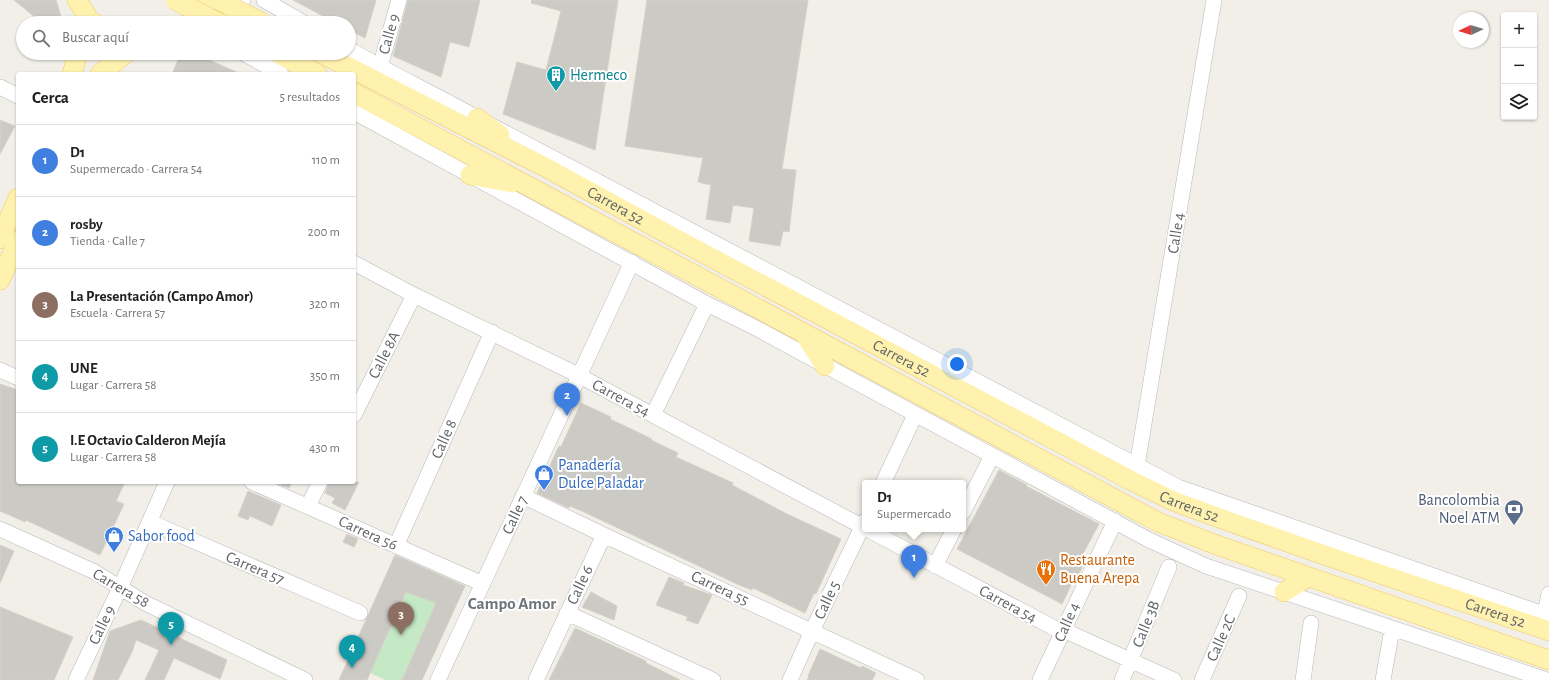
<!DOCTYPE html>
<html lang="es">
<head>
<meta charset="utf-8">
<style>
  :root { --surface:#fff; --page:#f2f2f2; --text:#202124; --muted:#757577; --line:#e0e0e0; --accent:#ea4335 }
  body { margin:0; font-family:"Alegreya Sans",sans-serif; background:var(--page); color:var(--text) }
  .controls { position:absolute; right:12px; top:12px; display:grid; overflow:hidden; border-radius:4px; box-shadow:0 1px 3px #0004 }
  .controls button { width:36px; height:36px; display:grid; place-items:center; padding:0; border:0; border-bottom:1px solid var(--line); background:var(--surface); color:var(--text); font:20px sans-serif }
  .compass { position:absolute; left:1453px; top:12px; width:36px; height:36px; border-radius:50%; background:var(--surface); box-shadow:0 1px 3px #0004; rotate:266deg }
  .you { position:absolute; left:957px; top:364px; width:14px; height:14px; margin:-10px; border:3px solid #fff; border-radius:50%; background:#1a73e8; box-shadow:0 0 0 6px #1a73e833 }
  .badge { display:grid; place-items:center; width:26px; height:26px; border-radius:50%; background:var(--accent); color:#fff; font-size:13px; font-weight:700 }
  .pin { position:absolute; translate:-50% -33px; filter:drop-shadow(0 1px 2px #0008) }
  .pin::after { content:''; position:absolute; top:21px; width:14px; height:12px; background:inherit; clip-path:polygon(0 0,100% 0,50% 100%) }
  .popup { position:absolute; left:862px; top:480px; width:104px; height:52px; box-sizing:border-box; display:grid; place-content:center; border-radius:4px; background:var(--surface); filter:drop-shadow(0 1px 3px #0005); font-size:13px; white-space:nowrap; color:var(--muted) }
  .popup b { font-size:15px; color:var(--text) }
  .popup::after { content:''; position:absolute; left:50%; top:100%; margin-left:-8px; border:8px solid transparent; border-top-color:var(--surface) }
  .list { margin:0; padding:0; list-style:none }
  h2 { display:flex; justify-content:space-between; align-items:center; height:52px; margin:0; padding:0 16px; font-size:17px }
  h2 small { font-size:13px; font-weight:400; color:var(--muted) }
  .list li { display:grid; grid-template-columns:26px 1fr auto; gap:12px; align-items:center; box-sizing:border-box; height:72px; padding:0 16px; border-top:1px solid var(--line) }
  .list b { display:block; font-size:15px; white-space:nowrap }
  .list p { margin:0; font-size:13px; white-space:nowrap; color:var(--muted) }
  .list em { font-size:13px; font-style:normal; color:var(--muted) }
  .icon { flex:none; width:22px; height:22px; fill:none; stroke:currentColor; stroke-width:2; stroke-linecap:round; stroke-linejoin:round }
  .map { position:relative; flex:none; width:1549px; height:680px; overflow:hidden }
  .search { position:absolute; background:var(--surface); box-shadow:0 1px 3px #0004; left:16px; top:16px; width:340px; height:44px; display:flex; align-items:center; gap:10px; box-sizing:border-box; padding:0 14px; border-radius:22px; color:var(--muted); font-size:15px }
  .panel { position:absolute; background:var(--surface); box-shadow:0 1px 3px #0004; left:16px; top:72px; width:340px; height:412px; border-radius:4px }
  .map>svg:first-child { display:block }
</style>
</head>
<body>
<div class="map">
<svg width="1549" height="680" viewBox="0 0 1549 680">
  <rect width="100%" height="100%" fill="#f1efe8"/>
  <!-- pitch -->
  <path fill="#c5e8c5" d="M406 592 436 603 402 680H386L370 673Z"/>
  <!-- building -->
  <path fill="#cccac5" stroke="#d6d1c6" d="M14 0H56L63 23H42Z
    M293 0H376L365 38 349 30V23H336Z
    M408 0H480L469 47 450 42 441 77 393 56Z
    M532 0H618L595 150 503 114 517 62 546 70 561 11 531 3Z
    M647 0H808L782 169 796 170 789 232 783 231 780 246 749 241 754 208 733 205 730 223 706 219 711 185 698 182 703 158 625 146Z
    M181 53H193L241 74H172Z
    M0 120 15 126 0 154Z
    M0 384 18 390V482H125L116 501 124 504 100 555 26 520 25 522 0 511Z
    M581 403 611 417 610 419 652 439 651 440 678 453 676 457 733 483 732 485 787 514 841 539 816 594 814 593 805 613 753 588 752 590 737 584 584 512 570 506 569 508 537 493 559 446 561 447Z
    M999 470 1027 485 1026 486 1099 524 1078 563 1083 565 1078 576 1076 575 1062 604 957 549Z
    M280 482H292L289 488 279 484Z
    M329 482H359L345 510 332 503 335 498 325 493Z
    M248 491 281 505 272 526 250 516 248 520 238 516Z
    M347 534 358 539 354 547 343 542Z
    M0 545 14 551 0 583Z
    M395 555 465 586 422 680H402L436 603 406 592 367 680H339Z
    M669 577 684 583 683 585 712 595 698 624 686 620 688 617 656 605Z
    M591 592 617 606 614 620 582 607Z
    M0 607 73 637 54 680H0Z
    M141 620 227 660 220 679 174 658 164 680H145L159 650 136 640 132 652 118 680H93L110 631Z
    M575 628 646 661V663L680 680H549Z
    M820 649 861 668 862 666 876 673 872 680H807L809 677 808 676Z"/>
  <g fill="none" stroke-linecap="round" stroke-linejoin="round">
    <!-- minor casing -->
    <g stroke="#b5b8bc" stroke-width="16">
      <path id="minor" d="M264 0 304 23
        M225 23 232 8 243 0
        M349 49C391 74 435 94 477 118L1178 487 1549 616
        M243 53 281 74
        M380 67 399 0
        M0 87 18 96
        M354 112 707 304 752 326 1149 540 1206 566 1547 680
        M354 263 414 295 574 373 865 528
        M0 370 18 378
        M354 415 414 295
        M653 415 707 304
        M1137 466 1214 0
        M252 482 483 584
        M883 483 915 415
        M523 496 610 538 917 680
        M308 506 320 482
        M963 512 992 456
        M150 522 360 613
        M0 529 95 572 145 603 305 680
        M867 529 1056 629 1070 633 1174 680
        M396 546 492 332
        M935 566 954 529
        M567 613 713 680
        M1543 623 1549 594
        M76 680 120 588 167 482
        M438 680 632 262
        M536 680 604 535
        M790 680 812 631 865 521
        M1040 680 1115 521
        M1122 680 1169 567
        M1202 680 1239 596
        M1303 680 1311 623
        M1383 680 1392 629"/>
    </g>
    <!-- major casing -->
    <g stroke="#f2c960" stroke-width="20">
      <g id="major">
        <path d="M77 0 89 19 94 23"/>
        <path d="M188 23 192 19 204 0"/>
        <path d="M277 53 317 74"/>
        <path id="s1" d="M321 53 545 167 673 237 1130 480 1173 501 1225 520 1333 558 1549 631"/>
        <path d="M72 74 78 53"/>
        <path d="M100 74 126 53"/>
        <path d="M354 93 1158 522 1214 544 1549 660"/>
        <path d="M477 118 500 135"/>
        <path d="M470 175 512 183"/>
        <path d="M0 239 18 198"/>
        <path d="M0 280 18 241"/>
        <path d="M805 335 825 366"/>
        <path d="M1284 592 1308 577"/>
      </g>
    </g>
    <!-- minor -->
    <use href="#minor" stroke="#fff" stroke-width="15"/>
    <!-- major -->
    <use href="#major" stroke="#fff2af" stroke-width="19"/>
    <!-- major-bridge casing -->
    <g stroke="#f2c960" stroke-width="20" stroke-linecap="butt">
      <path id="major-bridge" d="M175 0 219 23
        M218 0 263 23"/>
    </g>
    <!-- major-bridge -->
    <use href="#major-bridge" stroke="#fff2af" stroke-width="19"/>
  </g>
  <!-- icons -->
  <defs>
    <g id="building-pin" transform="scale(1)"><path d="M0 17L-7.5 6A9.5 9.5 0 1 1 7.5 6Z" fill="#0f9aa8" stroke="#fff"/><path d="M-4-6H4V6H1V3H-1V6H-4ZM-2.5-4.3h1.7v1.8h-1.7ZM.8-4.3h1.7v1.8H.8ZM-2.5-1h1.7V.8h-1.7ZM.8-1h1.7V.8H.8Z" fill="#fff"/></g>
    <g id="shop-pin" transform="scale(1)"><path d="M0 17L-7.5 6A9.5 9.5 0 1 1 7.5 6Z" fill="#3f7fe0" stroke="#fff"/><path d="M-5-2.5h2.3a2.7 3.5 0 0 1 5.4 0H5L5.5 6h-11ZM-1.5-2.5h3a1.5 2.3 0 0 0-3 0Z" fill="#fff"/></g>
    <g id="bank-pin" transform="scale(1)"><path d="M0 17L-7.5 6A9.5 9.5 0 1 1 7.5 6Z" fill="#5c6f8a" stroke="#fff"/><path d="M-6-4H6V4H-6ZM0-2.3a2.3 2.3 0 1 0 0 4.6a2.3 2.3 0 1 0 0-4.6Z" fill="#fff"/></g>
    <g id="restaurant-pin" transform="scale(1)"><path d="M0 17L-7.5 6A9.5 9.5 0 1 1 7.5 6Z" fill="#e8710a" stroke="#fff"/><path d="M-5-6h1v4h1v-4h1v4h1v-4h1v5L-1.5 .5V6h-2V.5L-5-1ZM5-6V6H3V1.5H1.5Q1.5-4 5-6Z" fill="#fff"/></g>
  </defs>
  <g fill-rule="evenodd">
    <use href="#building-pin" x="556" y="75"/>
    <use href="#shop-pin" x="544" y="474"/>
    <use href="#bank-pin" x="1514" y="509"/>
    <use href="#shop-pin" x="114" y="536"/>
    <use href="#restaurant-pin" x="1046" y="569"/>
  </g>
  <g text-anchor="middle" dominant-baseline="central" stroke-width="4" stroke-linejoin="round" paint-order="stroke">
    <!-- street labels -->
    <g font-size="16" fill="#5f6368" stroke="#fff">
      <text transform="translate(389 34) rotate(-74)">Calle 9</text>
      <text stroke="none"><textPath href="#s1" startOffset="332">Carrera 52</textPath></text>
      <text transform="translate(1176 233) rotate(-81)">Calle 4</text>
      <text transform="translate(384 355) rotate(-63)">Calle 8A</text>
      <text stroke="none"><textPath href="#s1" startOffset="656">Carrera 52</textPath></text>
      <text transform="translate(621 398) rotate(28)">Carrera 54</text>
      <text transform="translate(444 439) rotate(-66)">Calle 8</text>
      <text stroke="none"><textPath href="#s1" startOffset="980">Carrera 52</textPath></text>
      <text transform="translate(515 515) rotate(-65)">Calle 7</text>
      <text transform="translate(368 533) rotate(24)">Carrera 56</text>
      <text transform="translate(255 568) rotate(23)">Carrera 57</text>
      <text transform="translate(580 585) rotate(-65)">Calle 6</text>
      <text transform="translate(121 588) rotate(30)">Carrera 58</text>
      <text transform="translate(720 588) rotate(25)">Carrera 55</text>
      <text transform="translate(827 600) rotate(-65)">Calle 5</text>
      <text transform="translate(1008 604) rotate(28)">Carrera 54</text>
      <text stroke="none"><textPath href="#s1" startOffset="1304">Carrera 52</textPath></text>
      <text transform="translate(1067 622) rotate(-66)">Calle 4</text>
      <text transform="translate(1146 624) rotate(-68)">Calle 3B</text>
      <text transform="translate(102 625) rotate(-64)">Calle 9</text>
      <text transform="translate(1221 638) rotate(-66)">Calle 2C</text>
    </g>
    <!-- culture labels -->
    <g font-size="16" fill="#0d838f" stroke="#fff" text-anchor="start">
      <text x="570" y="75">Hermeco</text>
    </g>
    <!-- shop labels -->
    <g font-size="16" fill="#366cbe" stroke="#fff" text-anchor="start">
      <text x="558" y="465">Panadería<tspan x="558" dy="18">Dulce Paladar</tspan></text>
      <text x="128" y="536">Sabor food</text>
    </g>
    <!-- service labels -->
    <g font-size="16" fill="#4e5e75" stroke="#fff" text-anchor="end">
      <text x="1500" y="500">Bancolombia<tspan x="1500" dy="18">Noel ATM</tspan></text>
    </g>
    <!-- food labels -->
    <g font-size="16" fill="#c56008" stroke="#fff" text-anchor="start">
      <text x="1060" y="560">Restaurante<tspan x="1060" dy="18">Buena Arepa</tspan></text>
    </g>
    <!-- neighbourhood labels -->
    <g font-size="17" font-weight="bold" fill="#70757a" stroke="#fff">
      <text x="512" y="603">Campo Amor</text>
    </g>
  </g>
</svg>
<div class="controls">
<button>+</button>
<button>−</button>
<button><svg class="icon" aria-label="layers" viewBox="0 0 24 24"><path d="M12 4l9 5-9 5-9-5zM3 14l9 5 9-5"/></svg></button>
</div>
<svg class="compass" viewBox="-18 -18 36 36"><path d="M0-13l5 13h-10z" fill="#e53935"/><path d="M0 13l5-13h-10z" fill="#757577"/></svg>
<div class="you"></div>
<div class="pin badge" style="left:914px;top:578px;background:#3f7fe0">1</div>
<div class="popup"><b>D1</b>Supermercado</div>
<div class="pin badge" style="left:567px;top:416px;background:#3f7fe0">2</div>
<div class="pin badge" style="left:401px;top:635px;background:#8d6e63">3</div>
<div class="pin badge" style="left:352px;top:668px;background:#0f9aa8">4</div>
<div class="pin badge" style="left:171px;top:645px;background:#0f9aa8">5</div>
<div class="search"><svg class="icon" aria-label="search" viewBox="0 0 24 24"><circle cx="10" cy="10" r="6"/><path d="M15 15l6 6"/></svg>Buscar aquí</div>
<section class="panel">
<h2>Cerca<small>5 resultados</small></h2>
<ul class="list">
<li><span class="badge" style="background:#3f7fe0">1</span><div><b>D1</b><p>Supermercado · Carrera 54</p></div><em>110 m</em></li>
<li><span class="badge" style="background:#3f7fe0">2</span><div><b>rosby</b><p>Tienda · Calle 7</p></div><em>200 m</em></li>
<li><span class="badge" style="background:#8d6e63">3</span><div><b>La Presentación (Campo Amor)</b><p>Escuela · Carrera 57</p></div><em>320 m</em></li>
<li><span class="badge" style="background:#0f9aa8">4</span><div><b>UNE</b><p>Lugar · Carrera 58</p></div><em>350 m</em></li>
<li><span class="badge" style="background:#0f9aa8">5</span><div><b>I.E Octavio Calderon Mejía</b><p>Lugar · Carrera 58</p></div><em>430 m</em></li>
</ul>
</section>
</div>
</body>
</html>
